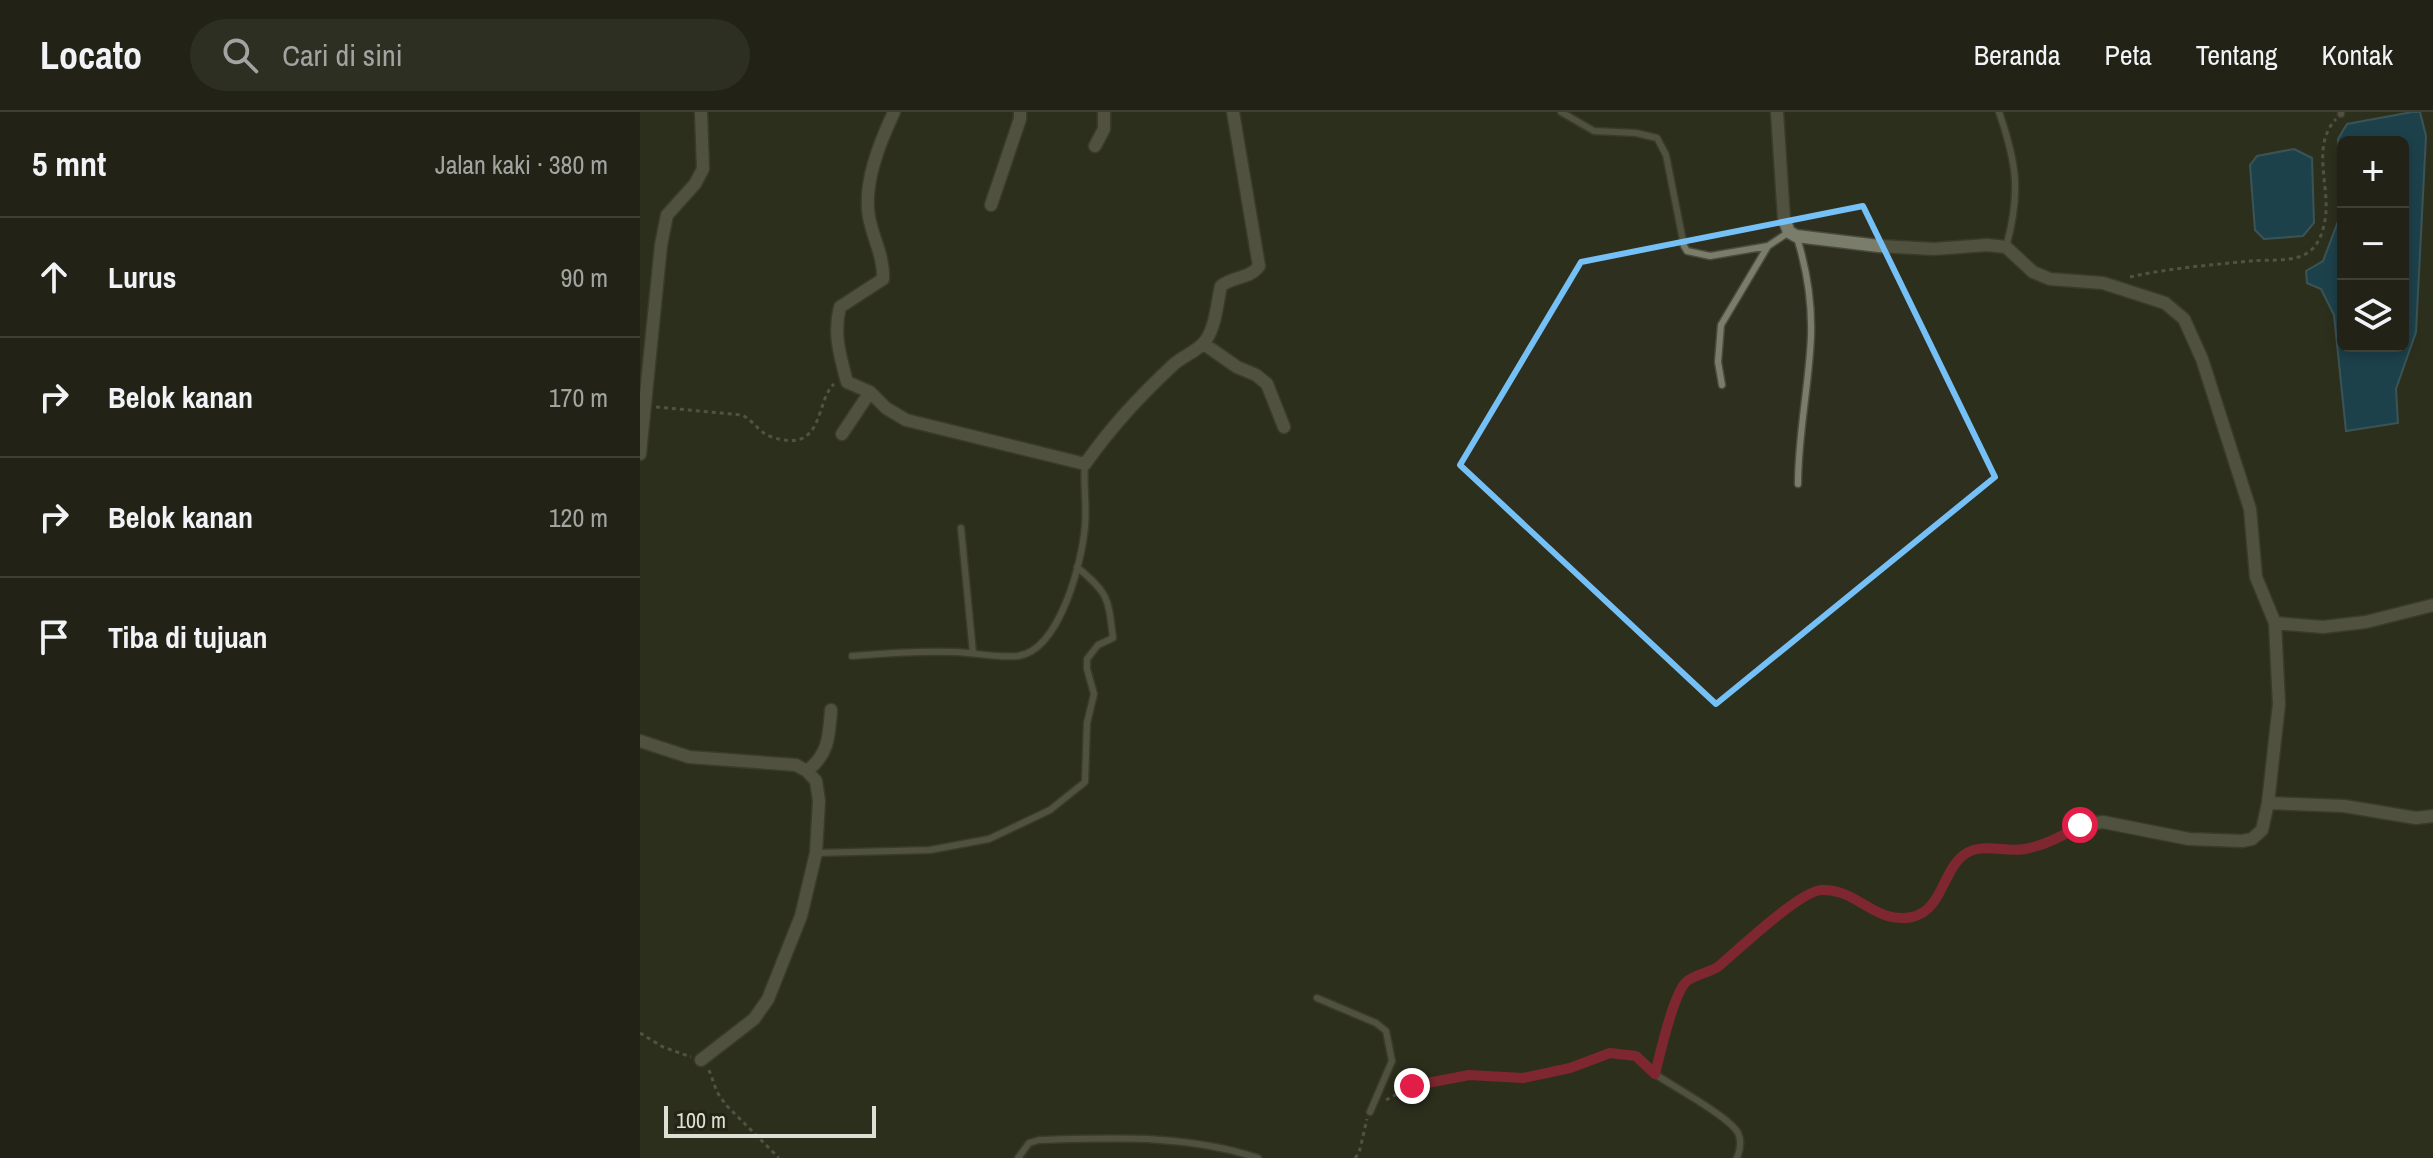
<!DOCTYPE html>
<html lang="id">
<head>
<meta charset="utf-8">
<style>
  :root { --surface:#222316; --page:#2e2f23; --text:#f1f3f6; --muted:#a2a4a1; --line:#3f4035 }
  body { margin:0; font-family:"Archivo Narrow",sans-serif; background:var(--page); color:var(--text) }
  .controls { position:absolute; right:24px; top:24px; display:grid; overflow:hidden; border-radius:12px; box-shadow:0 4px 12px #0003 }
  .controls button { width:72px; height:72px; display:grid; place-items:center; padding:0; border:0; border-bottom:2px solid var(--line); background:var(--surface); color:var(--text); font:40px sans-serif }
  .scale { position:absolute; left:24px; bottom:20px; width:212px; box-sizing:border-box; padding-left:8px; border:4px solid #dfe0d5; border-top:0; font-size:22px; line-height:28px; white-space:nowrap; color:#dfe0d5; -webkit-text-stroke:6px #242515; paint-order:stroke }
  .stop { position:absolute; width:24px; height:24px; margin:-18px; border:6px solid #e11d48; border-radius:50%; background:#fff }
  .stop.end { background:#e11d48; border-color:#fff; box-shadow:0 2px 8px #0008 }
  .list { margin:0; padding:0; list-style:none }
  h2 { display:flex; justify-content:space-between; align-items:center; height:104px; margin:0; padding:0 32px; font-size:34px }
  h2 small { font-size:26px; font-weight:400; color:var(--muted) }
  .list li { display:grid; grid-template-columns:52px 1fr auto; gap:24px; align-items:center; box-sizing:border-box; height:120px; padding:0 32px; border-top:2px solid var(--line) }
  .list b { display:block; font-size:30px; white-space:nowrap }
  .list em { font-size:26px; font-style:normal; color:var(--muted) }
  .icon { flex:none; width:44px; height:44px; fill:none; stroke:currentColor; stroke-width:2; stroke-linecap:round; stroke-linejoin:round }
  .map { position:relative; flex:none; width:1793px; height:1046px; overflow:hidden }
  header { display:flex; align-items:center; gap:48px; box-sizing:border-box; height:112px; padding:0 40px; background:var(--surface); border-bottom:2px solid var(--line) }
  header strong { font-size:38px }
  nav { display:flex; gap:44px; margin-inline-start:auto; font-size:28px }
  .search { width:560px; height:72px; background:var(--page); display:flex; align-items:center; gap:20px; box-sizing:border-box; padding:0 28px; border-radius:44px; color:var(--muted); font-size:30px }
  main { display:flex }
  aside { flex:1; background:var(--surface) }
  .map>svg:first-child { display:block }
</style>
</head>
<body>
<header>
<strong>Locato</strong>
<div class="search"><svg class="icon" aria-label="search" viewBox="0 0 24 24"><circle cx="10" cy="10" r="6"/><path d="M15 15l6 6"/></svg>Cari di sini</div>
<nav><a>Beranda</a><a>Peta</a><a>Tentang</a><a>Kontak</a></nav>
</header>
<main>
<aside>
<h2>5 mnt<small>Jalan kaki · 380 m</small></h2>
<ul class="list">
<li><svg class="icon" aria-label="ahead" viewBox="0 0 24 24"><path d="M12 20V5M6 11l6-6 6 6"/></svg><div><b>Lurus</b></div><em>90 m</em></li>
<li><svg class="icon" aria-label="right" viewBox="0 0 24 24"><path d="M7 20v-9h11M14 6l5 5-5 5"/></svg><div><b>Belok kanan</b></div><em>170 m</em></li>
<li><svg class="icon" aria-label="right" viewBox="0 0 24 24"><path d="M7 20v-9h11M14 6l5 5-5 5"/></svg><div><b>Belok kanan</b></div><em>120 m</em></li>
<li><svg class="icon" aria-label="arrive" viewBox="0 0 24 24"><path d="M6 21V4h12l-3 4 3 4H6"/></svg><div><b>Tiba di tujuan</b></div></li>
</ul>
</aside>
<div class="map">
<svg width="1793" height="1046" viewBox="0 0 1793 1046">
  <rect width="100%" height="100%" fill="#2e2f1e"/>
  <!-- water -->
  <path fill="#0a5783" stroke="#4a809c" stroke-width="2" fill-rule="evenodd" d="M1772 0H1780L1786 24 1776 220 1756 277 1758 311 1706 319 1694 203 1681 177 1667 171 1666 159 1683 149 1702 99 1698 27 1707 12ZM1763 30V234H1703V30Z
    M1654 37 1672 46 1674 111 1663 124 1624 127 1615 118 1610 53 1617 44Z"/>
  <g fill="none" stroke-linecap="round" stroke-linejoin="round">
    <!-- service casing -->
    <g stroke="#4a4b3d" stroke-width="9">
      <path id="service" d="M921 0 954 19 996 21 1017 26 1026 43 1044 134 1047 139 1070 144 1128 134 1149 120
        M1359 0C1377 52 1381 81 1366 135
        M1701 2V0
        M1157 126C1167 158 1172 191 1171 224 1169 274 1158 322 1158 372
        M1082 273 1078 250 1081 213 1128 134
        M321 416 333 541
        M212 544C247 541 281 539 316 540 336 541 359 546 378 544 420 538 442 450 445 414 447 393 443 373 445 352
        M176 741 290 738 349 727 410 698 445 670 447 611 454 582 447 557V547L458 533 473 526C468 485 469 482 437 455
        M677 886 736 911 746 919 752 949 730 1000
        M1015 962C1032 974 1090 1005 1098 1021 1102 1029 1100 1038 1097 1046
        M378 1046 389 1031 399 1028C473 1026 547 1022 618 1046"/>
    </g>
    <!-- minor casing -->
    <g stroke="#4a4b3d" stroke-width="15">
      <path id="minor" d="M1137 0 1144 107 1149 120 1156 124 1239 134 1294 137 1347 133 1366 135 1393 160 1410 167 1463 171 1525 191 1544 207 1562 247 1610 397 1616 465 1635 511 1683 515 1726 510 1793 493
        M455 34 464 17V0
        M351 93 380 7V0
        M564 232 597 255 616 263 627 272 644 315
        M230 280 246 296 266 308 445 352C472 314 498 286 532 254 542 244 559 239 566 228 576 213 577 191 581 174 593 164 610 167 619 154L593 0
        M202 322 230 280 207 270C200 244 193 221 200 195L243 167C244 144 233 127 229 105 223 71 240 30 254 0
        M0 342 21 133 27 103 55 72 63 57 61 0
        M0 629 49 645 156 653 167 659 176 669 179 689 176 741 161 804 128 887 114 907 61 948
        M167 659C189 642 189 624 191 598
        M1628 691 1704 694 1776 706 1793 704
        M1440 713 1463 710 1549 727 1602 729 1612 727 1622 718 1628 691 1639 592 1635 511"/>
    </g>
    <!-- path -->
    <path stroke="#7c7d6e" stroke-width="3" stroke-dasharray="4 4" stroke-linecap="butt" d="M1490 165C1529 156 1571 153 1611 149 1629 147 1656 151 1670 139 1678 133 1682 122 1684 113 1693 78 1669 36 1696 7
      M16 295 102 303C114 309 119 321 132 325 185 343 175 289 194 272
      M0 921 23 935 51 945
      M1018 952C1024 930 1031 888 1046 871 1053 863 1069 862 1078 854 1098 838 1158 781 1180 778 1215 775 1236 812 1271 805 1303 798 1302 758 1325 742 1341 731 1361 738 1379 738 1396 737 1416 729 1430 719
      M69 958 77 980 86 993 139 1046
      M746 988 772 974 829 963 883 966 930 956 970 941 996 944 1009 956
      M715 1046 719 1041 727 1007"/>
    <!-- service -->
    <use href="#service" stroke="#7a7d69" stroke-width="6"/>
    <!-- minor -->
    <use href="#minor" stroke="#7a7d69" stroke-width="12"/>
  </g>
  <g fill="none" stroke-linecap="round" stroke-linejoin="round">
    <!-- route -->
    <path stroke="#e11d48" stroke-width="10" d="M772 974 829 963 883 966 930 956 970 941 996 944 1015 962C1020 942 1033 883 1046 870 1054 862 1070 861 1079 854 1099 837 1159 780 1181 778 1217 776 1235 813 1272 805 1303 798 1302 758 1325 742 1343 730 1365 741 1385 737 1406 733 1422 725 1440 713"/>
  </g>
  <!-- marked area -->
  <path d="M0 0H1793V1046H0ZM1223 94 1355 365 1076 592 820 353 941 150Z" fill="#2e2f1e" fill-opacity=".55" fill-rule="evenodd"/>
  <path fill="none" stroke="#75c0f6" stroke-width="6" stroke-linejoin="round" d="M1223 94 1355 365 1076 592 820 353 941 150Z"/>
</svg>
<div class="controls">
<button>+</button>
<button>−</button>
<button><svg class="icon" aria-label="layers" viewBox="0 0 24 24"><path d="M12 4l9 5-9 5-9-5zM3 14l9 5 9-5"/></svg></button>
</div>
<div class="scale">100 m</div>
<div class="stop" style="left:1440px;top:713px"></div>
<div class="stop end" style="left:772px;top:974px"></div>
</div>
</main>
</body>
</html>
